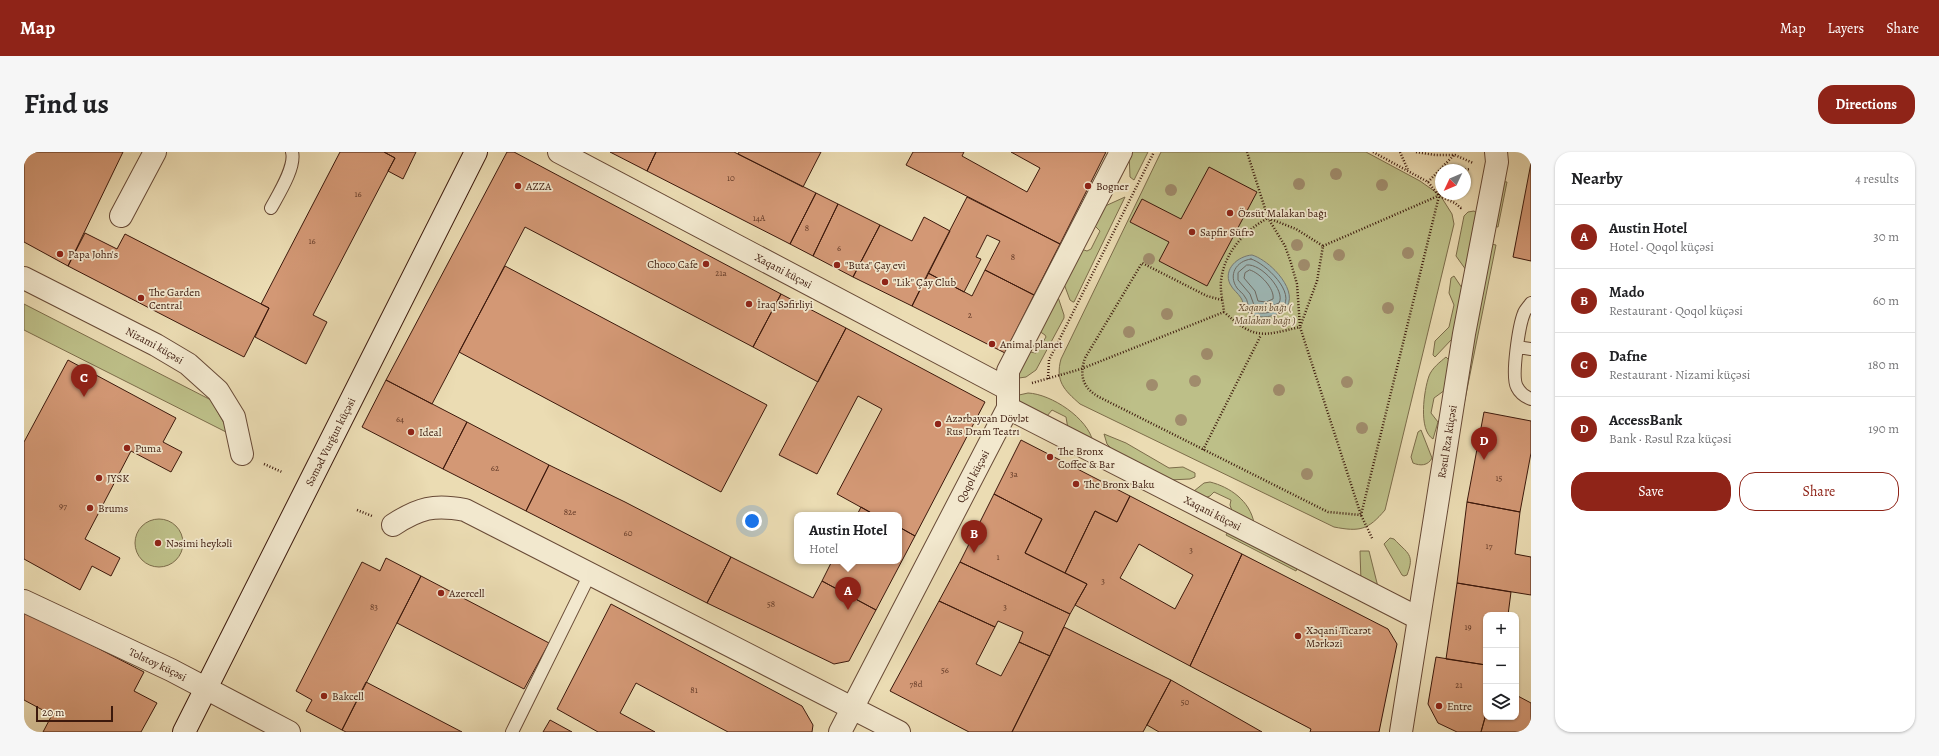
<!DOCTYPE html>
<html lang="en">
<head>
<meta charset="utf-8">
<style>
  :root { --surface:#fff; --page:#f6f6f6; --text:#202124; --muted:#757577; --line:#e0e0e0; --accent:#8f2418 }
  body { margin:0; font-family:Alegreya,serif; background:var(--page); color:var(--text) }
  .controls { position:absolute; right:12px; bottom:12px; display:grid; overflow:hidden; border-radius:8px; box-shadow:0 1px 3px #0004 }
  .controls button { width:36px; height:36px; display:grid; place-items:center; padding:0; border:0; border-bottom:1px solid var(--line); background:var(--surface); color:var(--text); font:20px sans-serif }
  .compass { position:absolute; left:1411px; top:12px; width:36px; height:36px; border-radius:50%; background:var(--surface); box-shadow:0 1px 3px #0004; rotate:226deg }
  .scale { position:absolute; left:12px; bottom:10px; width:77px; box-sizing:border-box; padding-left:4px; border:2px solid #3c190c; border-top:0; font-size:11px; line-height:14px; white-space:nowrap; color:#3c190c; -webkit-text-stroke:3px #f2e8ce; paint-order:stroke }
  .you { position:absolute; left:728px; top:369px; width:14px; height:14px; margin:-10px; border:3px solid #fff; border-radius:50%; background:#1a73e8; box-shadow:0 0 0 6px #1a73e833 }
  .badge { display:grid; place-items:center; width:26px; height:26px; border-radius:50%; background:var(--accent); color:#fff; font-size:13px; font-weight:700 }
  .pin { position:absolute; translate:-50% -33px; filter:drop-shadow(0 1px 2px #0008) }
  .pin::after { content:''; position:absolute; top:21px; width:14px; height:12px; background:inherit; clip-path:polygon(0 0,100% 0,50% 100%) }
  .popup { position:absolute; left:770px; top:360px; width:108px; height:52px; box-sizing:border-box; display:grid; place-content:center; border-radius:8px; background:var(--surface); filter:drop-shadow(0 1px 3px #0005); font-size:13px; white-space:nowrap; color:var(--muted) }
  .popup b { font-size:15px; color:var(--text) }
  .popup::after { content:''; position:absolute; left:50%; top:100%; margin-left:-8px; border:8px solid transparent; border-top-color:var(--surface) }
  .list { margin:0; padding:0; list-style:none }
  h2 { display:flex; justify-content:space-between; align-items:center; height:52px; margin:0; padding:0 16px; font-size:17px }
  h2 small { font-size:13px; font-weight:400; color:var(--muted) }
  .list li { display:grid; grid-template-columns:26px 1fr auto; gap:12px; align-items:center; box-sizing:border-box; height:64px; padding:0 16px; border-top:1px solid var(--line) }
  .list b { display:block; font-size:15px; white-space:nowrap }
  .list p { margin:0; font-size:13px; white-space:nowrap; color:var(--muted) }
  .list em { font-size:13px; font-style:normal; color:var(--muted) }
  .actions { display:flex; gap:8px; padding:12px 16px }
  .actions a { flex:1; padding:9px 0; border:1px solid var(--accent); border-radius:16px; text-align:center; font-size:14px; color:var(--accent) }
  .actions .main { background:var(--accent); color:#fff }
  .icon { flex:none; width:22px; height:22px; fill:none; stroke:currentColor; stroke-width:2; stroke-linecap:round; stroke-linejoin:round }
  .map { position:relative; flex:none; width:1507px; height:580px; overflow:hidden; border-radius:16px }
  header { display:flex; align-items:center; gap:24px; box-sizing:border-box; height:56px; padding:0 20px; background:var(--accent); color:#fff }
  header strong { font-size:19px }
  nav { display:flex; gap:22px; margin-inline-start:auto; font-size:14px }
  .intro { display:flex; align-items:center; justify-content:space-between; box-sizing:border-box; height:96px; padding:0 24px }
  h1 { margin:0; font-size:28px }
  .button { padding:10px 18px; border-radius:16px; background:var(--accent); color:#fff; font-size:14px; font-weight:700 }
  main { display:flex; gap:24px; padding:0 24px }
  aside { flex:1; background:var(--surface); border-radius:16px; box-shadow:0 1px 3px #0004 }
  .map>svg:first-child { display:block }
</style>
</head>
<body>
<header>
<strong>Map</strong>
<nav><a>Map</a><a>Layers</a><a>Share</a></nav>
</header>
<div class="intro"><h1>Find us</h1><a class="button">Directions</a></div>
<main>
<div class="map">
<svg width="1507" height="580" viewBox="0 0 1507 580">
  <rect width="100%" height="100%" fill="#ebdcb3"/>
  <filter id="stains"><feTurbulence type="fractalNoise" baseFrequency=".005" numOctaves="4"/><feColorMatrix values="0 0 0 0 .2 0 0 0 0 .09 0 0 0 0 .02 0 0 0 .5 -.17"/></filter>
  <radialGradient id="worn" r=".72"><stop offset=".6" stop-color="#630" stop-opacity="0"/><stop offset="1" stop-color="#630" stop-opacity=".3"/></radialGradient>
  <!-- green -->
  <path fill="#bdbf88" stroke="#7c6c4a" d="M1105 0H1124L1110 28 1106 25Z
    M1137 0H1342L1396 29 1416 43 1428 62 1430 72 1361 358C1344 378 1336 380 1310 375L1056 252C1040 238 1031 229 1037 207Z
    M1474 29 1483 30 1474 75 1466 74Z
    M1101 45 1050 150H1049L1046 148 1040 132 1057 97 1063 99 1067 97 1076 79 1070 73 1079 55Z
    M1450 59 1453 61 1442 118 1432 104 1440 64 1444 60Z
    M1462 91 1472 93 1431 297Z
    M1430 124 1438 136 1428 187 1411 205 1409 203 1411 189 1425 175 1430 153 1425 141 1427 126Z
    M1034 145 1040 163V166L1012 218 1002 225 988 227 1006 200 1012 201 1022 185 1021 183 1015 179Z
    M0 152 187 248 206 282 0 178Z
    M1422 205 1425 208 1421 238 1410 246 1407 261 1414 270 1409 287C1394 278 1400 238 1405 224 1408 216 1416 210 1422 205Z
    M1004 241C1027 242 1064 266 1069 290L1044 277 1042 265 1028 258 1023 264 991 249 995 243Z
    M1397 278 1408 306C1404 314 1396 314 1389 311L1387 305 1394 280Z
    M1080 282 1102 291 1145 316 1159 315 1171 321V325L1166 327 1145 328 1094 303 1083 292Z
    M1186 330C1206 335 1226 349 1230 371L1208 359 1206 353 1207 348 1190 340 1186 344 1181 346 1170 339 1180 331Z
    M111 391a24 24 0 1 1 48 0a24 24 0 1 1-48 0Z
    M1206 376 1275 412 1272 419 1202 383Z
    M1366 386 1370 387C1384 402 1391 402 1383 423L1380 424 1378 423 1360 392Z
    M1336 399H1345L1354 435 1337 430Z"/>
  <!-- water -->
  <path fill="#9eb9b8" stroke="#777973" d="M1228 103C1251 110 1288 154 1247 164 1238 166 1225 165 1220 155 1219 152 1219 149 1217 146 1214 141 1209 138 1206 132 1199 117 1214 104 1228 103Z"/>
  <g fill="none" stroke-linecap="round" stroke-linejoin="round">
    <!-- shore -->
    <path stroke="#6d6962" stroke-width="1" d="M1227 107C1241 111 1273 141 1258 156 1249 160 1234 165 1226 156 1223 153 1224 148 1221 145 1219 141 1215 139 1213 136 1204 123 1212 109 1227 107Z
      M1223 113C1237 111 1262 139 1255 151L1243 156 1230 153 1226 142 1214 128V121Z
      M1226 118C1236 121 1251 137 1249 147L1242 150 1234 149 1231 139 1220 126 1221 121Z"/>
  </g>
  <!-- building -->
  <path fill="#d39875" stroke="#3c190c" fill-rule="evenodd" d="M0 0H99L44 114 0 90Z
    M316 0H360L371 6 289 163 303 170 282 212 231 185 245 156 237 152Z
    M360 0H392L379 27 364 19 371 6Z
    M483 0H490L757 142 729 195 501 75 408 252 362 228Z
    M586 0H632L623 19Z
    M632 0H710L792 41 766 92 623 19Z
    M715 0H797L779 35 714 2Z
    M889 0H940L938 4 1003 40 1016 16 987 0H1082L1036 92 882 13Z
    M1507 11V109L1489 105Z
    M1185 15 1233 40 1183 134 1135 109 1145 90 1106 70 1118 47 1157 67Z
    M792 41 814 52 789 104 766 92Z
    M943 45 1036 92 1010 143 961 118 976 89 963 83 952 105 957 107 940 140 904 121Z
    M814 52 856 73 829 125 789 104Z
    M900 65 926 79 888 154 829 125 856 73 888 89Z
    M61 81 93 97 101 82 245 156 220 205 44 114Z
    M481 114 743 253 697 340 435 200Z
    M961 118 1010 143 981 201 888 154 904 121 948 144Z
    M757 142 822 176 794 230 729 195Z
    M822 176 961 250 891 384 875 375V363H851L813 342 858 257 834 244 793 322 755 303Z
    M44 208 152 266 139 290 158 300 147 320 107 299 61 387 96 406 87 424 68 414 56 438 0 407V290Z
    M362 228 443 270 419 317 338 275Z
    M1460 260 1507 269V301L1496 360 1443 350Z
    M443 270 525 313 502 359 419 317Z
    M997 288 1106 344 1093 370 1071 359 1041 421 1001 401 1018 367 970 342Z
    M525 313 601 350 707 405 683 451 502 359Z
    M970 342 1018 367 1001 401 1063 432 1046 462 936 410Z
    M1106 344 1218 402 1166 514 1051 453 1063 432 1041 421 1071 359 1093 370ZM1115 392 1169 423 1151 457 1096 426Z
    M1443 350 1496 360 1491 402 1507 405V443L1433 431Z
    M837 355 851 363H833Z
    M875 375 891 384 852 458 798 429 808 409H875Z
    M1218 402 1364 477 1373 492 1355 580H1286L1287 577 1166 514Z
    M707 405 789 446 798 429 852 458 825 509 810 512 683 451Z
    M362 406 397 424 318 578 282 559 288 548 272 539 338 410 356 419Z
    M936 410 1046 462 1026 504 995 490 999 480 974 469 971 475 915 449Z
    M397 424 525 491 500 537 373 471Z
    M1433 431 1487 440 1484 463H1462V513L1422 507Z
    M915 449 971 475 952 512 977 524 995 490 1026 504 988 580H945L866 539Z
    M587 452 778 554 789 573 788 580H704L612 531 596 561 631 580H574L533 557Z
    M0 458 120 520 110 539 133 551 117 580H19L28 563 0 548Z
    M1040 475 1147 528 1119 580H988Z
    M1412 505 1462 513V562L1457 580H1433L1414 571 1404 552Z
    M1147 528 1238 580H1135L1123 573Z
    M342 530 438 580H322L318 578Z
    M1492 543 1507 551V580H1457L1462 562V565H1492Z
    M526 568 548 580H519Z"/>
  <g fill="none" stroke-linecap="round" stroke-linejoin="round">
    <!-- lane casing -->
    <g stroke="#684a36" stroke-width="14">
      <path id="lane" d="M247 56C254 43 272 15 268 0
        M1507 151C1505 154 1501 158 1500 161 1495 173 1487 225 1493 235 1496 241 1502 245 1507 247
        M1493 195 1507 197
        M488 580 566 422"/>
    </g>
    <!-- street casing -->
    <g stroke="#684a36" stroke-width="24">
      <g id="street">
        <path id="s1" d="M535 0 984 237"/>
        <path d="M97 64 131 0"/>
        <path id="s2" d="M0 126 132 193 164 212 194 239 210 265 218 302"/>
        <path id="s3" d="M984 256 1394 466"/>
        <path d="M369 373C395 356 410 352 441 358L875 580"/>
        <path id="s4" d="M0 449 147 518 265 580"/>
        <path id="s5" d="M816 580 984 256V219L1097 0"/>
        <path id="s6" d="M1377 580 1440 182 1473 10 1472 0"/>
      </g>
    </g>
    <!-- secondary casing -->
    <g stroke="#3c190c" stroke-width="24">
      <g id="secondary">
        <path id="s7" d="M160 580 452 0"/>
      </g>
    </g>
    <!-- path -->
    <path stroke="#3c190c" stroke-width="2.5" stroke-dasharray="1 2" stroke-linecap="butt" d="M1223 0 1244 66 1261 94 1267 111 1273 132 1276 175 1293 129 1299 94 1272 77 1244 66C1220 79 1200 101 1197 129 1196 139 1199 151 1200 160 1231 188 1238 184 1276 175L1337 363 1349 388
      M1349 0 1404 30 1415 44 1431 51 1437 56 1439 55
      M1376 0 1384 18
      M1392 0 1411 3H1431L1449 11
      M1438 18 1446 17
      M1404 30 1430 3
      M1299 94 1414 44
      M1198 148 1183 144 1118 111 1061 206C1055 224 1059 236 1075 245L1304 360 1337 363 1415 44 1414 29 1417 27
      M1024 227 1025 208 1130 0
      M1008 231 1057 217 1200 160
      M1179 298 1237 183
      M240 312 258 320
      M333 358 348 364"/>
    <!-- lane -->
    <use href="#lane" stroke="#f2e8ce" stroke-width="12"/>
    <!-- street -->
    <use href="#street" stroke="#f2e8ce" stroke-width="22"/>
    <!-- secondary -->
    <use href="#secondary" stroke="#f2e8ce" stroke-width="22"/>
  </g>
  <!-- trees -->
  <g fill="#a08c6c">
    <circle cx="1312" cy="22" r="6"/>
    <circle cx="1275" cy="32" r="6"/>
    <circle cx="1358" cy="33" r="6"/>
    <circle cx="1147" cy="38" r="6"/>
    <circle cx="1273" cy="93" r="6"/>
    <circle cx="1384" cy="101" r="6"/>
    <circle cx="1315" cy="103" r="6"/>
    <circle cx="1125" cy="107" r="6"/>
    <circle cx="1280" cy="113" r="6"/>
    <circle cx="1364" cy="156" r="6"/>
    <circle cx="1143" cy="162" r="6"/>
    <circle cx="1105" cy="180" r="6"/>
    <circle cx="1183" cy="202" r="6"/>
    <circle cx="1171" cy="229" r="6"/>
    <circle cx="1323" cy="230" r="6"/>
    <circle cx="1128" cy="233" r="6"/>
    <circle cx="1255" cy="238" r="6"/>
    <circle cx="1157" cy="268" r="6"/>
    <circle cx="1338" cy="276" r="6"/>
    <circle cx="1283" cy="322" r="6"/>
  </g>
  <!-- markers -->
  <g fill="#8f2418" stroke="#f2e8ce" stroke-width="1.5">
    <circle cx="494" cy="34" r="4"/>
    <circle cx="1064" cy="34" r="4"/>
    <circle cx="1206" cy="61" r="4"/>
    <circle cx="1168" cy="80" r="4"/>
    <circle cx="36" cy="102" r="4"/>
    <circle cx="682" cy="112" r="4"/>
    <circle cx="813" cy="113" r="4"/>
    <circle cx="861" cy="130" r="4"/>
    <circle cx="117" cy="146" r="4"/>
    <circle cx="725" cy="152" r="4"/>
    <circle cx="968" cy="192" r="4"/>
    <circle cx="914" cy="272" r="4"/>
    <circle cx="387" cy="280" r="4"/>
    <circle cx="103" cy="296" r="4"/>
    <circle cx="1026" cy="305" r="4"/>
    <circle cx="75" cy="326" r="4"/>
    <circle cx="1052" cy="332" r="4"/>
    <circle cx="66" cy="356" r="4"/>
    <circle cx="134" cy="391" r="4"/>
    <circle cx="417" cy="441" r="4"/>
    <circle cx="1274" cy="484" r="4"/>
    <circle cx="300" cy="544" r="4"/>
    <circle cx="1415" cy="554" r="4"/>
  </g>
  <g text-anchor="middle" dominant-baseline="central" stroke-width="3.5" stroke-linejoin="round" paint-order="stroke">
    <!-- number labels -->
    <g font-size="9" fill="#623926">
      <text x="707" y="26">10</text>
      <text x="334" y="42">16</text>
      <text x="735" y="66">14A</text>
      <text x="783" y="76">8</text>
      <text x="288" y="89">16</text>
      <text x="815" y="96">6</text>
      <text x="989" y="105">8</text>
      <text x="697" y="121">21a</text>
      <text x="946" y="163">2</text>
      <text x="376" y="267">64</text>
      <text x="471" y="316">62</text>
      <text x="990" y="322">3a</text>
      <text x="1475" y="326">15</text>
      <text x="39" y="354">97</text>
      <text x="546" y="360">82e</text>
      <text x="604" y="381">60</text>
      <text x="1465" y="394">17</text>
      <text x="1167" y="398">3</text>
      <text x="974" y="405">1</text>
      <text x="1079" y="429">3</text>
      <text x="747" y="452">58</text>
      <text x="350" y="455">83</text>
      <text x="981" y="455">3</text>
      <text x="1444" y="475">19</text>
      <text x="921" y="518">56</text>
      <text x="892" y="532">78d</text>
      <text x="1435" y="533">21</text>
      <text x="670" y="538">81</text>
      <text x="1161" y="550">50</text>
    </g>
    <!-- poi labels -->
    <g font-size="11" fill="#3c190c" stroke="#f2e8ce" text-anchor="start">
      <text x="502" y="34">AZZA</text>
      <text x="1072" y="34">Bogner</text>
      <text x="1214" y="61">Özsüt Malakan bağı</text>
      <text x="1176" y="80">Sapfir Süfrə</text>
      <text x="44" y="102">Papa John's</text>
      <text x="674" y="112" text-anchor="end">Choco Cafe</text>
      <text x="821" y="113">"Buta" Çay evi</text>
      <text x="869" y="130">"Lik" Çay Club</text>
      <text x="125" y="140">The Garden<tspan x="125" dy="13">Central</tspan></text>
      <text x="733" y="152">İraq Səfirliyi</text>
      <text x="976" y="192">Animal planet</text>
      <text x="922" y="266">Azərbaycan Dövlət<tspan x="922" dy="13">Rus Dram Teatrı</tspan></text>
      <text x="395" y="280">Ideal</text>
      <text x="111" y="296">Puma</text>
      <text x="1034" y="299">The Bronx<tspan x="1034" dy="13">Coffee &amp; Bar</tspan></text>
      <text x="83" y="326">JYSK</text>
      <text x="1060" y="332">The Bronx Baku</text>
      <text x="74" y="356">Brums</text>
      <text x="142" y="391">Nəsimi heykəli</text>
      <text x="425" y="441">Azercell</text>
      <text x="1282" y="478">Xəqani Ticarət<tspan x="1282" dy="13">Mərkəzi</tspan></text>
      <text x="308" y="544">Bakcell</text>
      <text x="1423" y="554">Entre</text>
    </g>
    <!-- street labels -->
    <g font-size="11" fill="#3c190c" stroke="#f2e8ce">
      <text stroke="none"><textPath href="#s1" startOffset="254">Xaqani küçəsi</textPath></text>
      <text stroke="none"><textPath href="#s2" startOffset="147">Nizami küçəsi</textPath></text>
      <text stroke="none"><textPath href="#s6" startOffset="294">Rəsul Rza küçəsi</textPath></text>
      <text stroke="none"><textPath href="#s7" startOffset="325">Səməd Vurğun küçəsi</textPath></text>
      <text stroke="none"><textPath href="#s5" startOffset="288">Qoqol küçəsi</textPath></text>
      <text stroke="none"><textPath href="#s3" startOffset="230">Xaqani küçəsi</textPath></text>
      <text stroke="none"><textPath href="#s4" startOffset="148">Tolstoy küçəsi</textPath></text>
    </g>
    <!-- park labels -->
    <g font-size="11" font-style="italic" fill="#634b31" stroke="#f2e8ce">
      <text x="1241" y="155">Xəqani bağı (<tspan x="1241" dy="13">Malakan bağı )</tspan></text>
    </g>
  </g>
  <rect width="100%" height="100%" filter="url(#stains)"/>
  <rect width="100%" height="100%" fill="url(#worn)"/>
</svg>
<div class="controls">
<button>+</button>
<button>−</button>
<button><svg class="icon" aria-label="layers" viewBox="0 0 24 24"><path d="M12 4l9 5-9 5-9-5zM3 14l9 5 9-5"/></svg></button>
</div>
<svg class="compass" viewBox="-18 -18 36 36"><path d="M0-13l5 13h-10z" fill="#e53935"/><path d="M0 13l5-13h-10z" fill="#757577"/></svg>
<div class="scale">20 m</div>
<div class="you"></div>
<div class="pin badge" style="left:824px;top:458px">A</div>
<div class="popup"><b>Austin Hotel</b>Hotel</div>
<div class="pin badge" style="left:950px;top:401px">B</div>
<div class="pin badge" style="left:60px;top:245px">C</div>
<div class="pin badge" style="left:1460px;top:308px">D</div>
</div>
<aside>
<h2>Nearby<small>4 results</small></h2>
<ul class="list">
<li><span class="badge">A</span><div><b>Austin Hotel</b><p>Hotel · Qoqol küçəsi</p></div><em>30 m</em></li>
<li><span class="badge">B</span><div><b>Mado</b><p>Restaurant · Qoqol küçəsi</p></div><em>60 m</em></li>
<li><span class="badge">C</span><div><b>Dafne</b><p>Restaurant · Nizami küçəsi</p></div><em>180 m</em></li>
<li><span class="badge">D</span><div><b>AccessBank</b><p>Bank · Rəsul Rza küçəsi</p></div><em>190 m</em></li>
</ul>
<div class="actions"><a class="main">Save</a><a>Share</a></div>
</aside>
</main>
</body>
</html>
